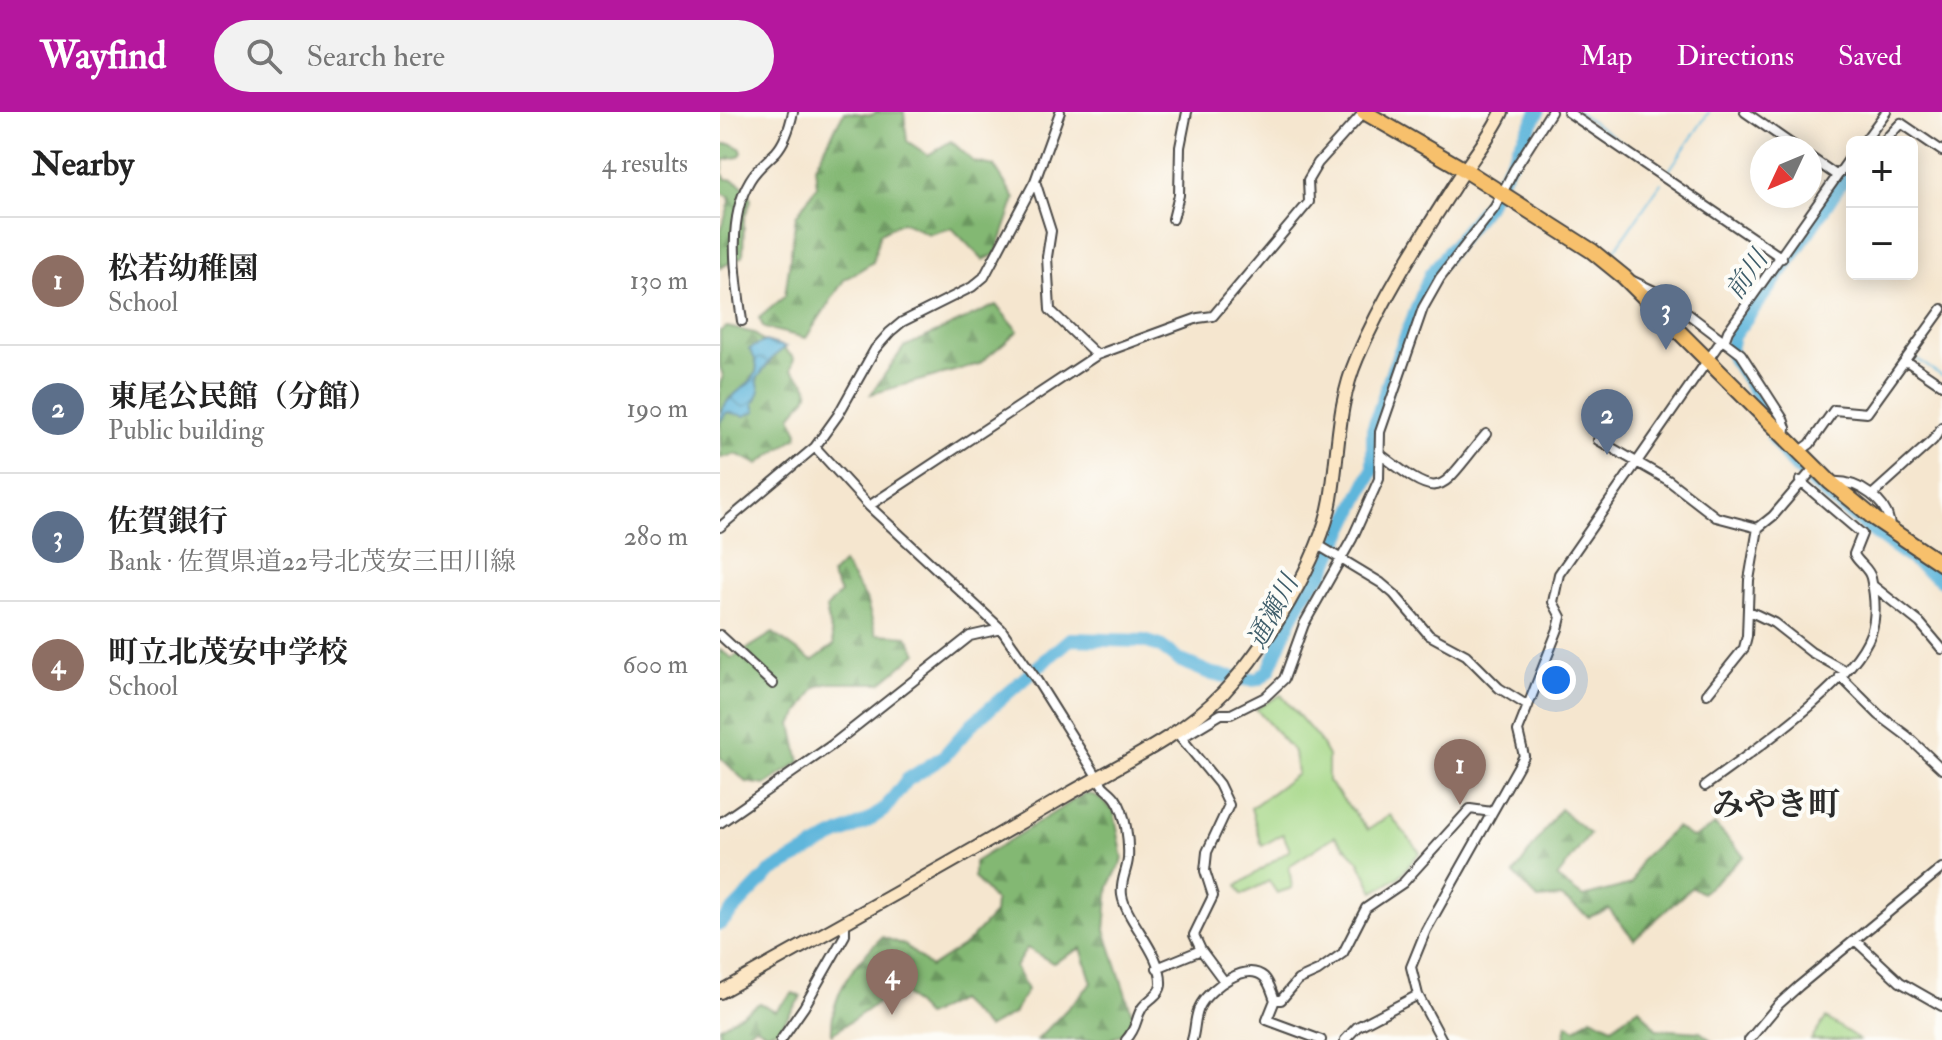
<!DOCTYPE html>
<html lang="en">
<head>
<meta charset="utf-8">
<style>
  :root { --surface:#fff; --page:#f2f2f2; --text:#222; --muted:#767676; --line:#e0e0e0; --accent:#b5179e }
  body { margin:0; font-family:"IM FELL Double Pica","Noto Serif JP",serif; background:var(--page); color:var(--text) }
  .controls { position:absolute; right:24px; top:24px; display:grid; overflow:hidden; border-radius:12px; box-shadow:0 4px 20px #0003 }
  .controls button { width:72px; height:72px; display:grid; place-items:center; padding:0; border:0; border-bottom:2px solid var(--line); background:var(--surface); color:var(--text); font:40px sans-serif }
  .compass { position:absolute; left:1030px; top:24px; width:72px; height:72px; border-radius:50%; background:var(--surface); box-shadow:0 4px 20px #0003; rotate:226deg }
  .you { position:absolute; left:836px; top:568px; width:28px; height:28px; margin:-20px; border:6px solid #fff; border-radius:50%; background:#1a73e8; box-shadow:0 0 0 12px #1a73e833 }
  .badge { display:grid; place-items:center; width:52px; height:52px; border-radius:50%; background:var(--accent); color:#fff; font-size:26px; font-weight:700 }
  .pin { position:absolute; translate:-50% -66px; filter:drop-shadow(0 2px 4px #0008) }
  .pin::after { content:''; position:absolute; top:42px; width:28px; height:24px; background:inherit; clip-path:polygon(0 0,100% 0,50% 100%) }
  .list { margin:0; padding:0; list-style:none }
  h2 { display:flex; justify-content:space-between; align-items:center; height:104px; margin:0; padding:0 32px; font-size:34px }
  h2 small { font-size:26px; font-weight:400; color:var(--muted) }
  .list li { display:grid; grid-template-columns:52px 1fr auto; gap:24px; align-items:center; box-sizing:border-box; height:128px; padding:0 32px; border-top:2px solid var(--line) }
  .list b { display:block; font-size:30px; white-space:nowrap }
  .list p { margin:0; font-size:26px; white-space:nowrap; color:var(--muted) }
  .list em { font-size:26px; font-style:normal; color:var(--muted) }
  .icon { flex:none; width:44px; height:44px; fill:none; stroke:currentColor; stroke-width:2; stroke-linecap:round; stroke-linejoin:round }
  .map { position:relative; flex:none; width:1222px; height:928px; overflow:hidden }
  header { display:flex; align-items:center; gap:48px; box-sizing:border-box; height:112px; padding:0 40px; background:var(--accent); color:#fff }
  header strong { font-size:38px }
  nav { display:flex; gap:44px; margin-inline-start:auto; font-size:28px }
  .search { width:560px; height:72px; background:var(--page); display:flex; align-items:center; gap:20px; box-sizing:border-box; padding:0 28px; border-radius:44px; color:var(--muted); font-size:30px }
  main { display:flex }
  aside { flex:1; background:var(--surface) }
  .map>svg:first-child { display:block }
</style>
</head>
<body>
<header>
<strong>Wayfind</strong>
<div class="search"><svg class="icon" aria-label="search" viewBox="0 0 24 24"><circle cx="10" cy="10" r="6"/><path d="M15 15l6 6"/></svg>Search here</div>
<nav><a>Map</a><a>Directions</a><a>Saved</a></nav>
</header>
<main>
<aside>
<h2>Nearby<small>4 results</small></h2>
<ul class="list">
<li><span class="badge" style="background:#8d6e63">1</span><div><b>松若幼稚園</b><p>School</p></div><em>130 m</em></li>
<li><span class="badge" style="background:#5c6f8a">2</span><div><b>東尾公民館（分館）</b><p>Public building</p></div><em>190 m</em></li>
<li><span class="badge" style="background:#5c6f8a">3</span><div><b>佐賀銀行</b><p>Bank · 佐賀県道22号北茂安三田川線</p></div><em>280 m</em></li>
<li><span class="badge" style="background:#8d6e63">4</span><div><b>町立北茂安中学校</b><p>School</p></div><em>600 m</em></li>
</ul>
</aside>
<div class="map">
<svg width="1222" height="928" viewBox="0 0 1222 928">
  <defs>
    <pattern id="forest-firs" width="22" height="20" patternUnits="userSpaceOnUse" patternTransform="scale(2)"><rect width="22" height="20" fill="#83b873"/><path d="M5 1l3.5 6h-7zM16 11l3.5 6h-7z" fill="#6b965f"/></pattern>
    <pattern id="water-waves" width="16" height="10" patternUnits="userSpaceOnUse" patternTransform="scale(2)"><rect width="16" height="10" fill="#5eb6db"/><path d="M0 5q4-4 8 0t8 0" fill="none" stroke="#4e94b2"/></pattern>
  </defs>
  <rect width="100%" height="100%" fill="#fdfcf7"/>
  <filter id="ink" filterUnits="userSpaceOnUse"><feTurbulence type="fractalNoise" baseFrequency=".0125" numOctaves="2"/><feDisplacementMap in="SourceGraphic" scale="16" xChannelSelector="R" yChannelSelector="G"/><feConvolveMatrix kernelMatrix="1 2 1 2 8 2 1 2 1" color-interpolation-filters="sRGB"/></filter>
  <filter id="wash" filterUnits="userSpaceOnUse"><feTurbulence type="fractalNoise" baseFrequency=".006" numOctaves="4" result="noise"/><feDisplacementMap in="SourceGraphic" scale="32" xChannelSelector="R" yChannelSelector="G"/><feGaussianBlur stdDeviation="1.8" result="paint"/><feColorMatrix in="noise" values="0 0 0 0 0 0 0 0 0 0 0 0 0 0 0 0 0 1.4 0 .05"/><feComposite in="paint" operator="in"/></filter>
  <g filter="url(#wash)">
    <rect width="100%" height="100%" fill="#f5e6cf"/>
    <!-- grass -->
    <path fill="#a4d786" stroke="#688158" stroke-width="2" d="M561 583 598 626 608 644V669L648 718 670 703 700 740 679 765 654 780 639 749 615 724 569 754 572 776 557 781 549 769 522 783 517 774 570 738 563 722 542 734 531 696 577 662 574 640 536 597Z
      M1106 906 1137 926 1139 928H1091Z"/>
    <!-- forest -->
    <path fill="url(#forest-firs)" stroke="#57724f" stroke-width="2" d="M124 0 152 3 156 0H184L187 29 208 43 231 29 254 50 274 54 295 87 276 142 263 148 232 116 209 122 182 110 160 121 153 150 124 168 86 226 44 216 39 206 65 184 76 104 97 74 95 54Z
      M0 32H12L21 37 22 41 18 45 4 48 2 61 6 67C19 67 26 76 31 87L24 107 23 144 0 156V121L10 90 9 85 0 80Z
      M276 193 298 219 259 252 151 282 184 235Z
      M7 215 34 221 45 231 31 275 0 299V272L3 264 0 254V219Z
      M62 235 74 246 71 258C101 281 86 283 71 304L78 321 77 325 38 352 16 342 1 346 0 303 34 275 40 254Z
      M123 451 146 487 156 522 187 524 197 541 161 571H109L96 575 72 612 80 650 45 673 26 670 0 645V538L12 546 53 521 92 549 114 533 106 497 120 481 111 463Z
      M364 682 375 683 394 699 403 747 389 774 385 818 413 905 404 921 389 928H317L372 871 361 836 333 851 307 836 295 855 307 878 293 902 267 916 238 888 206 904 179 876 112 922C110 881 134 853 162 825L185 833 210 855 247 831 274 802 275 789 254 765V750Z
      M840 697 870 722 837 766 863 785 912 772 921 748 956 715 973 726 995 713 1024 744 982 781 972 775 914 827 889 797 869 805 841 785 818 787 794 762Z
      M73 881 81 885 59 917 47 921 35 914 17 928H0V915L40 891 55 899Z
      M919 896 936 917 980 920 991 928H844L847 912 856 917 871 905 892 915Z"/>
    <!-- water -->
    <path fill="url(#water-waves)" stroke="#447083" stroke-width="2" d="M45 229 66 235 53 245 37 267 40 279 34 292 36 299 25 304 7 300 0 310C0 273 57 275 29 237Z"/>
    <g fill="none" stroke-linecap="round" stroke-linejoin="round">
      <!-- stream -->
      <path stroke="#5eb6db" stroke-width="2" d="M858 0 1058 137
        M948 60 989 0
        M892 142 941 71
        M1195 246 1222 264"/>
      <!-- river -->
      <path stroke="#5eb6db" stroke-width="14" d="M1051 303 1013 246 1010 237 1013 224 1071 146 1132 54
        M1053 325C1068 350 1086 365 1107 383 1144 414 1182 441 1222 468
        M0 812 50 760 111 726 146 710 164 698 187 668 223 645 252 612 350 527 424 529 440 534 459 548 492 562 531 568 539 567 549 558 573 502 586 480 603 460 653 357V318L673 257 710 163 767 93 818 0"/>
    </g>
  </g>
  <g filter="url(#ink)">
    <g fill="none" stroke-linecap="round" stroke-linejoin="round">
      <!-- street casing -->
      <g stroke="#494744" stroke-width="12">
        <path id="street" d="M848 0 1062 146
          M1025 0 1077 36
          M1144 30 1166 0
          M1163 30 1181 11 1222 39
          M1090 45 1116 63
          M315 69 331 119 327 145 330 198 377 243
          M453 107 459 83 460 35 467 0
          M913 169 943 183 1021 242 1063 307 1066 316 1065 324
          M22 209C16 165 6 108 30 68 37 56 47 49 56 40 65 30 70 14 73 0
          M1004 230 1008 219 1132 43
          M1185 248 1222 273
          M878 328 948 368 996 405 1038 416
          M95 335 149 394 281 517 316 567 383 674C387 678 393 682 396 687 406 701 409 730 408 747 407 759 400 769 402 783 406 809 443 842 441 873 440 883 427 888 422 896 415 907 418 915 406 928
          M1079 340 1090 332 1114 298 1147 301 1222 197
          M660 342C725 392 717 380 766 322
          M1111 370C1138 368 1170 389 1170 417
          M1153 382 1213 328 1222 315
          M149 394 377 243 478 206 493 204 589 90 588 68 598 51 644 0
          M0 415 95 335 118 303 155 237 170 220 182 210 252 175 264 165 315 69 340 0
          M598 433 661 471 674 482 709 523 746 543 779 576 808 594
          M1152 473 1200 511 1222 537
          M1029 499 1054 511 1091 540 1125 559
          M0 523 53 572
          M1120 564 1159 603 1187 624 1222 657
          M987 582 1024 536 1027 524 1029 468 1038 416 1053 404 1095 355
          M461 626 501 602H511L545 585 564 567 584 512 632 427 659 367 660 320 703 196 720 166 775 95 794 58 831 0
          M985 674C1030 641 1133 572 1151 521 1157 503 1155 484 1151 466 1149 456 1138 451 1134 442L1142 422 1080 369
          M0 711 112 633 250 524 281 517
          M1136 829 1180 870 1222 894
          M481 838 504 869
          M437 856 481 838 474 823 493 784 485 759 487 740 509 693 499 672 458 622
          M555 888 547 908 601 928
          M61 928 84 895 125 823V809
          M472 928C476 916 474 903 481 892 491 876 526 849 544 865 550 871 552 881 555 888H561L578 868 598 859 623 841 646 796 683 771 750 697 772 700
          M625 928 637 915 698 883
          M722 928 698 883 691 855 706 818 804 644 798 619 838 517 841 505 833 490 839 462 1001 229
          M1029 928 1059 892 1079 874 1222 756"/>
      </g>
      <!-- secondary casing -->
      <g stroke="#494744" stroke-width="16">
        <path id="secondary" d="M0 880C116 815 233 751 347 683 400 652 460 626 503 581 545 536 601 447 611 387 619 339 617 292 637 246 664 183 701 126 738 68 753 45 770 25 782 0"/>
      </g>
      <!-- primary casing -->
      <g stroke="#494744" stroke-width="18">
        <path id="primary" d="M644 0 745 58 872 139 904 165 1110 370 1155 407 1222 452"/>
      </g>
      <!-- street -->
      <use href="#street" stroke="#fff" stroke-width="8"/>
      <!-- secondary -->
      <use href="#secondary" stroke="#fce6c4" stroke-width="12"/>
      <!-- primary -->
      <use href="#primary" stroke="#f7c06c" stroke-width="14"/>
    </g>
  </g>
  <g text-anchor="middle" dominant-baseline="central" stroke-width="8" stroke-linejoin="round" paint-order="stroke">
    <!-- water labels -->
    <g font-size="26" font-style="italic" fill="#3d5c69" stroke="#fdfcf7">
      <text transform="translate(1027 163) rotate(-55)">前川</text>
      <text transform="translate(553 500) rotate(-62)">通瀬川</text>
    </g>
    <!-- district labels -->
    <g font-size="32" font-weight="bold" fill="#2b2b2b" stroke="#fdfcf7">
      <text x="1056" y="693">みやき町</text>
    </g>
  </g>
</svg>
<div class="controls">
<button>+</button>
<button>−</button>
</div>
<svg class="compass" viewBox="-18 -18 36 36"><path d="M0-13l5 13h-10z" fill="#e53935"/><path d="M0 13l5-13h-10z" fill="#767676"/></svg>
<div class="you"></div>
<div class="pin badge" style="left:740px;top:693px;background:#8d6e63">1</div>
<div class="pin badge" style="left:887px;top:343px;background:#5c6f8a">2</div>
<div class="pin badge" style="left:946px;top:238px;background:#5c6f8a">3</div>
<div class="pin badge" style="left:172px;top:903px;background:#8d6e63">4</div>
</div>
</main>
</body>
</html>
